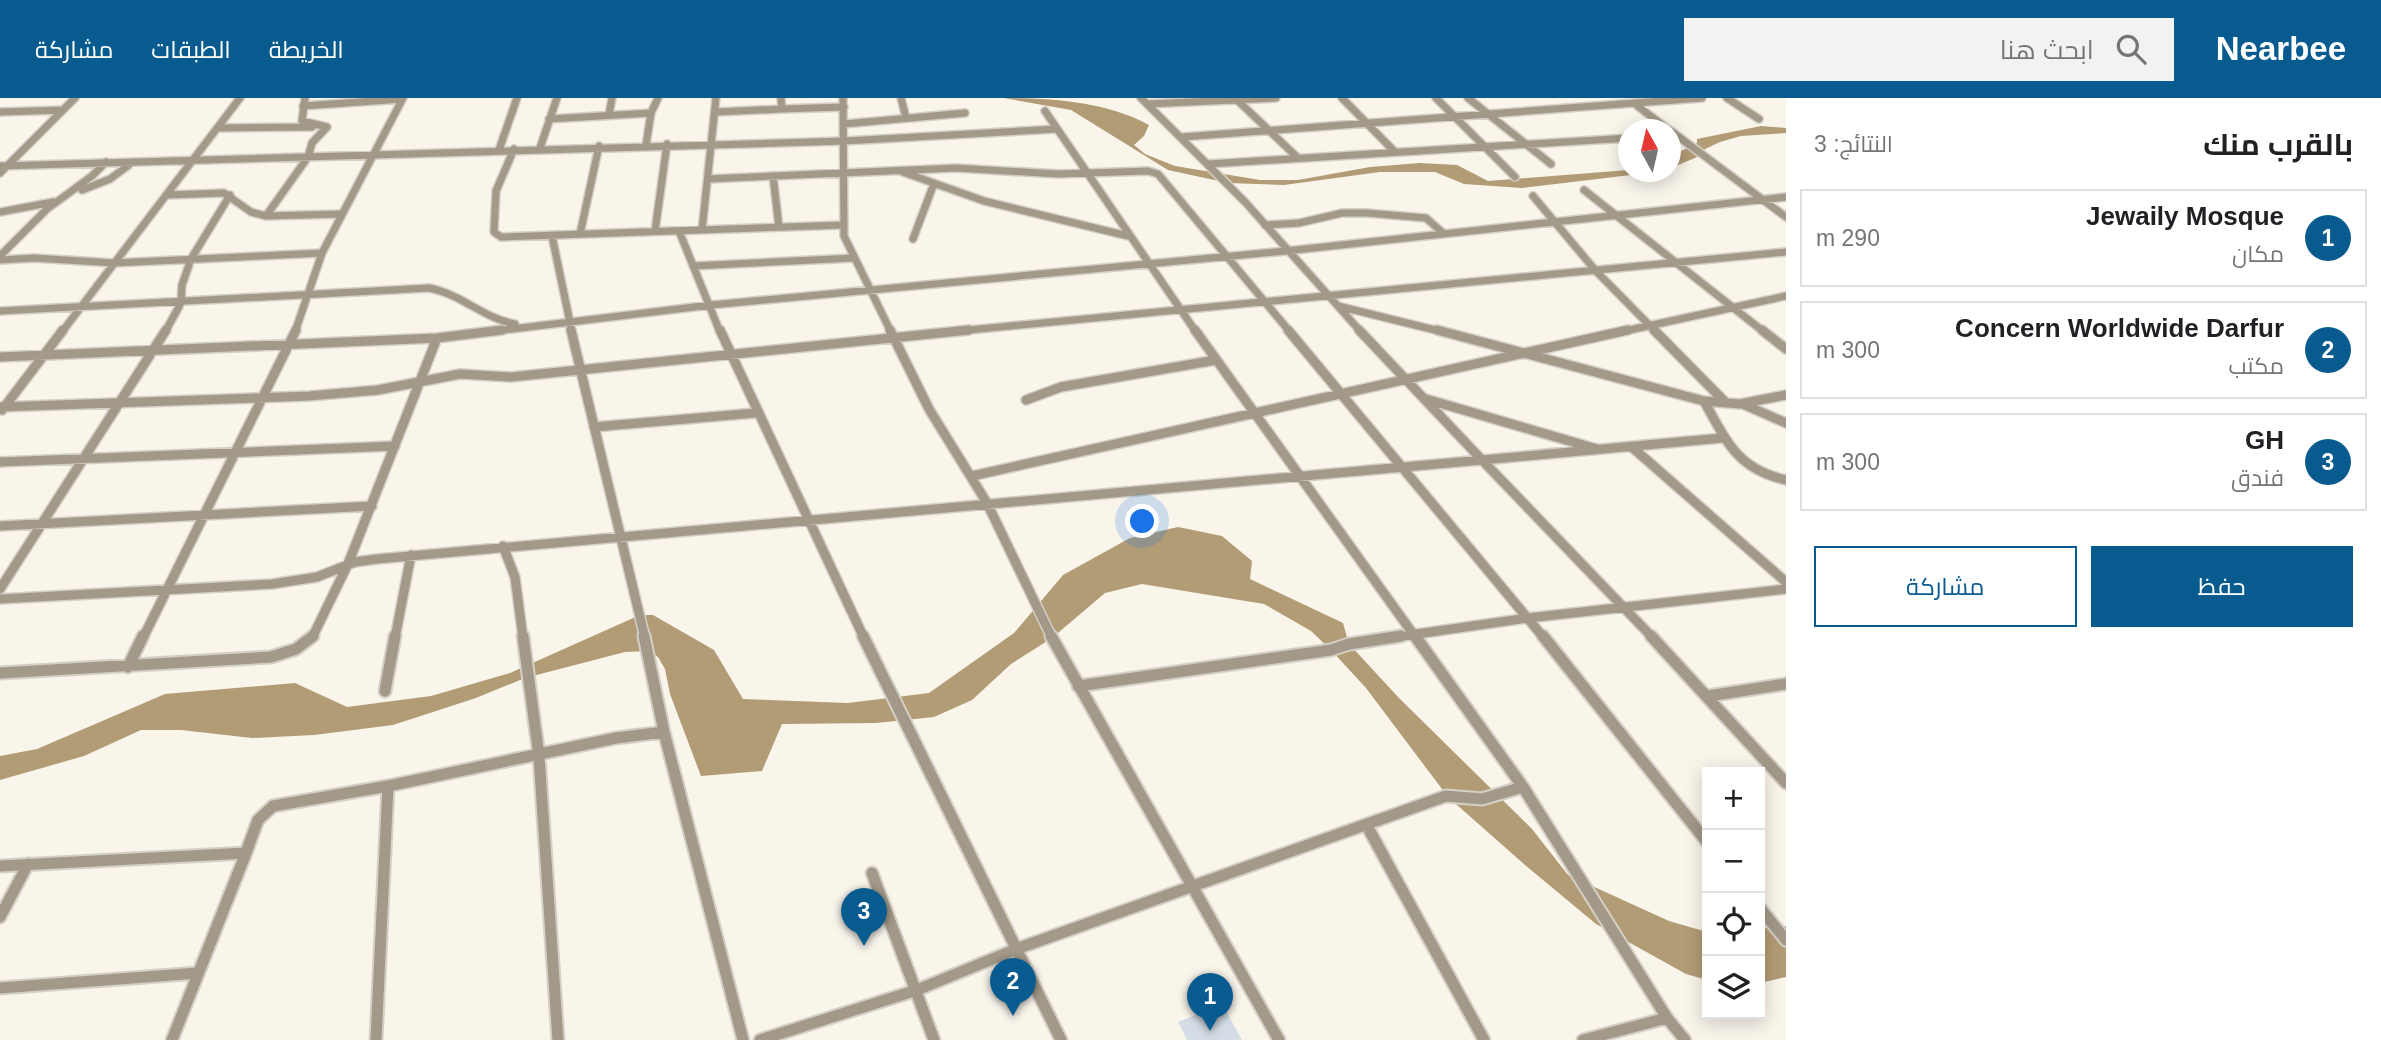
<!DOCTYPE html>
<html lang="ar">
<head>
<meta charset="utf-8">
<style>
  :root { --surface:#fff; --page:#f2f2f2; --text:#202124; --muted:#757577; --line:#e0e0e0; --accent:#075b8e }
  body { margin:0; font-family:Helvetica,Cairo,sans-serif; background:var(--page); color:var(--text); direction:rtl }
  .controls { position:absolute; right:21px; bottom:21px; display:grid; overflow:hidden; border-radius:0px; box-shadow:0 4px 18px #0003 }
  .controls button { width:63px; height:63px; display:grid; place-items:center; padding:0; border:0; border-bottom:2px solid var(--line); background:var(--surface); color:var(--text); font:35px sans-serif }
  .compass { position:absolute; left:1618px; top:21px; width:63px; height:63px; border-radius:50%; background:var(--surface); box-shadow:0 4px 18px #0003; rotate:352deg }
  .you { position:absolute; left:1143px; top:424px; width:24px; height:24px; margin:-18px; border:5px solid #fff; border-radius:50%; background:#1a73e8; box-shadow:0 0 0 10px #1a73e833 }
  .badge { display:grid; place-items:center; width:46px; height:46px; border-radius:50%; background:var(--accent); color:#fff; font-size:23px; font-weight:700 }
  .pin { position:absolute; translate:-50% -58px; filter:drop-shadow(0 2px 4px #0008) }
  .pin::after { content:''; position:absolute; top:37px; width:24px; height:21px; background:inherit; clip-path:polygon(0 0,100% 0,50% 100%) }
  .list { margin:0; padding:0; list-style:none }
  h2 { display:flex; justify-content:space-between; align-items:center; height:91px; margin:0; padding:0 28px; font-size:30px }
  h2 small { font-size:23px; font-weight:400; color:var(--muted) }
  .list li { display:grid; grid-template-columns:46px 1fr auto; gap:21px; align-items:center; box-sizing:border-box; height:98px; margin:0 14px 14px; padding:0 14px; border:2px solid var(--line); border-radius:0px }
  .list b { display:block; font-size:26px; white-space:nowrap }
  .list p { margin:0; font-size:23px; white-space:nowrap; color:var(--muted) }
  .list em { font-size:23px; font-style:normal; color:var(--muted) }
  .actions { display:flex; gap:14px; padding:21px 28px }
  .actions a { flex:1; padding:16px 0; border:2px solid var(--accent); border-radius:0px; text-align:center; font-size:24px; color:var(--accent) }
  .actions .main { background:var(--accent); color:#fff }
  .icon { flex:none; width:38px; height:38px; fill:none; stroke:currentColor; stroke-width:2; stroke-linecap:round; stroke-linejoin:round }
  .map { position:relative; flex:none; width:1786px; height:942px; overflow:hidden; direction:ltr }
  header { display:flex; align-items:center; gap:42px; box-sizing:border-box; height:98px; padding:0 35px; background:var(--accent); color:#fff }
  header strong { font-size:33px }
  nav { display:flex; gap:38px; margin-inline-start:auto; font-size:24px }
  .search { width:490px; height:63px; background:var(--page); display:flex; align-items:center; gap:18px; box-sizing:border-box; padding:0 24px; border-radius:0px; color:var(--muted); font-size:26px }
  main { display:flex }
  aside { flex:1; background:var(--surface) }
  .map>svg:first-child { display:block }
</style>
</head>
<body>
<header>
<strong>Nearbee</strong>
<div class="search"><svg class="icon" aria-label="search" viewBox="0 0 24 24"><circle cx="10" cy="10" r="6"/><path d="M15 15l6 6"/></svg>ابحث هنا</div>
<nav><a>الخريطة</a><a>الطبقات</a><a>مشاركة</a></nav>
</header>
<main>
<aside>
<h2>بالقرب منك<small>النتائج: 3</small></h2>
<ul class="list">
<li><span class="badge">1</span><div><b>Jewaily Mosque</b><p>مكان</p></div><em>290 m</em></li>
<li><span class="badge">2</span><div><b>Concern Worldwide Darfur</b><p>مكتب</p></div><em>300 m</em></li>
<li><span class="badge">3</span><div><b>GH</b><p>فندق</p></div><em>300 m</em></li>
</ul>
<div class="actions"><a class="main">حفظ</a><a>مشاركة</a></div>
</aside>
<div class="map">
<svg width="1786" height="942" viewBox="0 0 1786 942">
  <rect width="100%" height="100%" fill="#faf5eb"/>
  <!-- water -->
  <path fill="#b29c76" d="M1004 0C1050 0 1108 4 1149 27L1144 38 1134 47 1145 56 1175 68 1260 82H1298L1370 69 1420 65 1457 67 1488 83 1628 72 1656 74 1522 90 1464 86 1435 74H1380L1284 87 1228 85 1168 72 1071 12Z
    M1761 28 1786 30V35L1741 38 1720 44 1705 51 1702 57 1671 70V58L1697 45V41Z
    M1178 429 1222 438 1252 463 1250 481 1343 525 1349 546 1400 601 1532 731 1568 777 1669 823 1707 834V882L1686 876 1596 826 1525 767 1448 699 1366 590 1331 552 1311 533 1264 506 1142 486 1105 495 1052 540 1011 566 972 602 934 619 876 625 782 626 762 673 701 678 670 596 665 571 658 559 647 553 625 554 525 580 476 600 393 627 314 637 252 640 181 632H141L84 658 0 682V658L37 651 165 596 295 585 347 609 431 598 510 575 640 517H653L714 552 743 601 848 605 929 595 1014 535 1063 477 1130 440Z
    M1774 828H1786V879L1760 885V831Z"/>
  <!-- building -->
  <path fill="#d4dde5" d="M1222 906 1242 942H1187L1178 924Z"/>
  <g fill="none" stroke-linecap="round" stroke-linejoin="round">
    <!-- street-far2 casing -->
    <g stroke="#d4d0c7" stroke-width="10">
      <path id="street-far2" d="M843 0 844 138 891 234
        M901 0 906 20
        M1141 0 1246 105 1361 234
        M1235 0 1298 60
        M1342 0 1394 53
        M1436 0 1515 79
        M1468 0 1551 66
        M1727 0 1759 21
        M1147 6 1276 0
        M1635 6 1669 32
        M303 8 402 1
        M782 11 844 9
        M1045 13 1196 234
        M0 14 63 12
        M716 14 782 11 781 0
        M609 17 612 0
        M549 21 651 15
        M844 26 965 15
        M218 30 312 29
        M1671 33 1786 119
        M1182 39 1702 0
        M646 47 651 15 658 0
        M540 50 557 0
        M514 51 496 93 494 134 501 139 844 127
        M499 52 517 0
        M1208 66 1629 40
        M0 68 845 43 1057 31
        M900 73 984 103 1128 138
        M0 75 75 0
        M773 78 779 129
        M708 81 956 70 1058 76 1148 73 1158 76 1290 234
        M82 92 110 81 133 64
        M1584 92 1764 234
        M167 97 224 95 251 114 266 118 340 116
        M1533 98 1595 172 1656 234
        M0 114 53 104
        M266 118 308 59 312 45 327 29 302 23 305 0
        M1265 127 1299 125 1342 115H1367L1426 120 1443 135
        M702 132 716 0
        M655 133 667 46
        M679 133 720 234
        M580 136 599 48
        M552 138 572 234
        M913 141 933 88
        M0 158 47 111 92 78 106 64
        M0 162 34 160 114 165 322 155
        M693 168 854 160
        M1338 208 1443 234
        M0 213 429 190C461 196 483 220 515 226
        M62 234 240 0
        M165 234 181 205 182 187 191 161 230 97
        M295 234 322 155 403 0
        M488 234 711 207 1286 153 1786 99
        M948 234 1786 154
        M1620 234 1786 198"/>
    </g>
    <!-- street-far1 casing -->
    <g stroke="#d4d0c7" stroke-width="12">
      <path id="street-far1" d="M571 232 645 540
        M720 232 864 540
        M890 232 929 311 987 405 1052 540
        M1195 232 1416 540
        M1288 232 1544 540
        M1359 232 1482 362 1722 340
        M1437 232 1704 303 1740 306 1786 297
        M1654 232 1726 305
        M1762 232 1786 251
        M0 259 437 240 502 232
        M1426 301 1597 351
        M1026 302 1061 289 1216 262
        M1704 303C1727 344 1737 371 1786 382
        M1745 307 1786 325
        M0 309 309 298 378 292 460 276 511 279 969 232
        M2 312 63 232
        M594 329 755 315
        M1633 350 1786 484
        M0 364 395 348
        M972 378 1628 232
        M0 428 372 408
        M503 448 515 479 523 540
        M0 491 166 232
        M0 501 272 486 317 479 355 464 377 461 1482 362 1653 540
        M143 540 296 232
        M312 540 348 466 437 240
        M395 540 411 457
        M1389 540 1528 520 1786 491"/>
    </g>
    <!-- street casing -->
    <g stroke="#d4d0c7" stroke-width="15">
      <path id="street" d="M523 538 539 658 558 942
        M644 538 664 634 743 942
        M863 538 1061 942
        M1051 538 1279 942
        M1415 538 1523 689 1667 920 1685 942
        M1543 538 1707 744
        M1651 538 1786 685
        M128 569 143 538
        M0 575 271 559 296 551 313 538
        M1078 588 1331 552 1349 546 1401 538
        M385 593 395 538
        M1708 598 1786 586
        M388 688 616 640 664 634
        M1367 728 1484 942
        M246 755 258 722 273 708 388 688 376 942
        M0 768 246 755 172 942
        M872 775 934 942
        M1760 810 1786 842
        M0 819 28 766
        M0 890 198 875
        M760 942 917 892 1019 850 1446 698 1482 701 1523 689
        M1583 942 1667 920"/>
    </g>
    <!-- street-far2 -->
    <use href="#street-far2" stroke="#a39988" stroke-width="7"/>
    <!-- street-far1 -->
    <use href="#street-far1" stroke="#a39988" stroke-width="9"/>
    <!-- street -->
    <use href="#street" stroke="#a39988" stroke-width="11"/>
  </g>
</svg>
<div class="controls">
<button>+</button>
<button>−</button>
<button><svg class="icon" aria-label="locate" viewBox="0 0 24 24"><circle cx="12" cy="12" r="6"/><path d="M12 2v4M12 18v4M2 12h4M18 12h4"/></svg></button>
<button><svg class="icon" aria-label="layers" viewBox="0 0 24 24"><path d="M12 4l9 5-9 5-9-5zM3 14l9 5 9-5"/></svg></button>
</div>
<svg class="compass" viewBox="-18 -18 36 36"><path d="M0-13l5 13h-10z" fill="#e53935"/><path d="M0 13l5-13h-10z" fill="#757577"/></svg>
<div class="you"></div>
<div class="pin badge" style="left:1210px;top:933px">1</div>
<div class="pin badge" style="left:1013px;top:918px">2</div>
<div class="pin badge" style="left:864px;top:848px">3</div>
</div>
</main>
</body>
</html>
